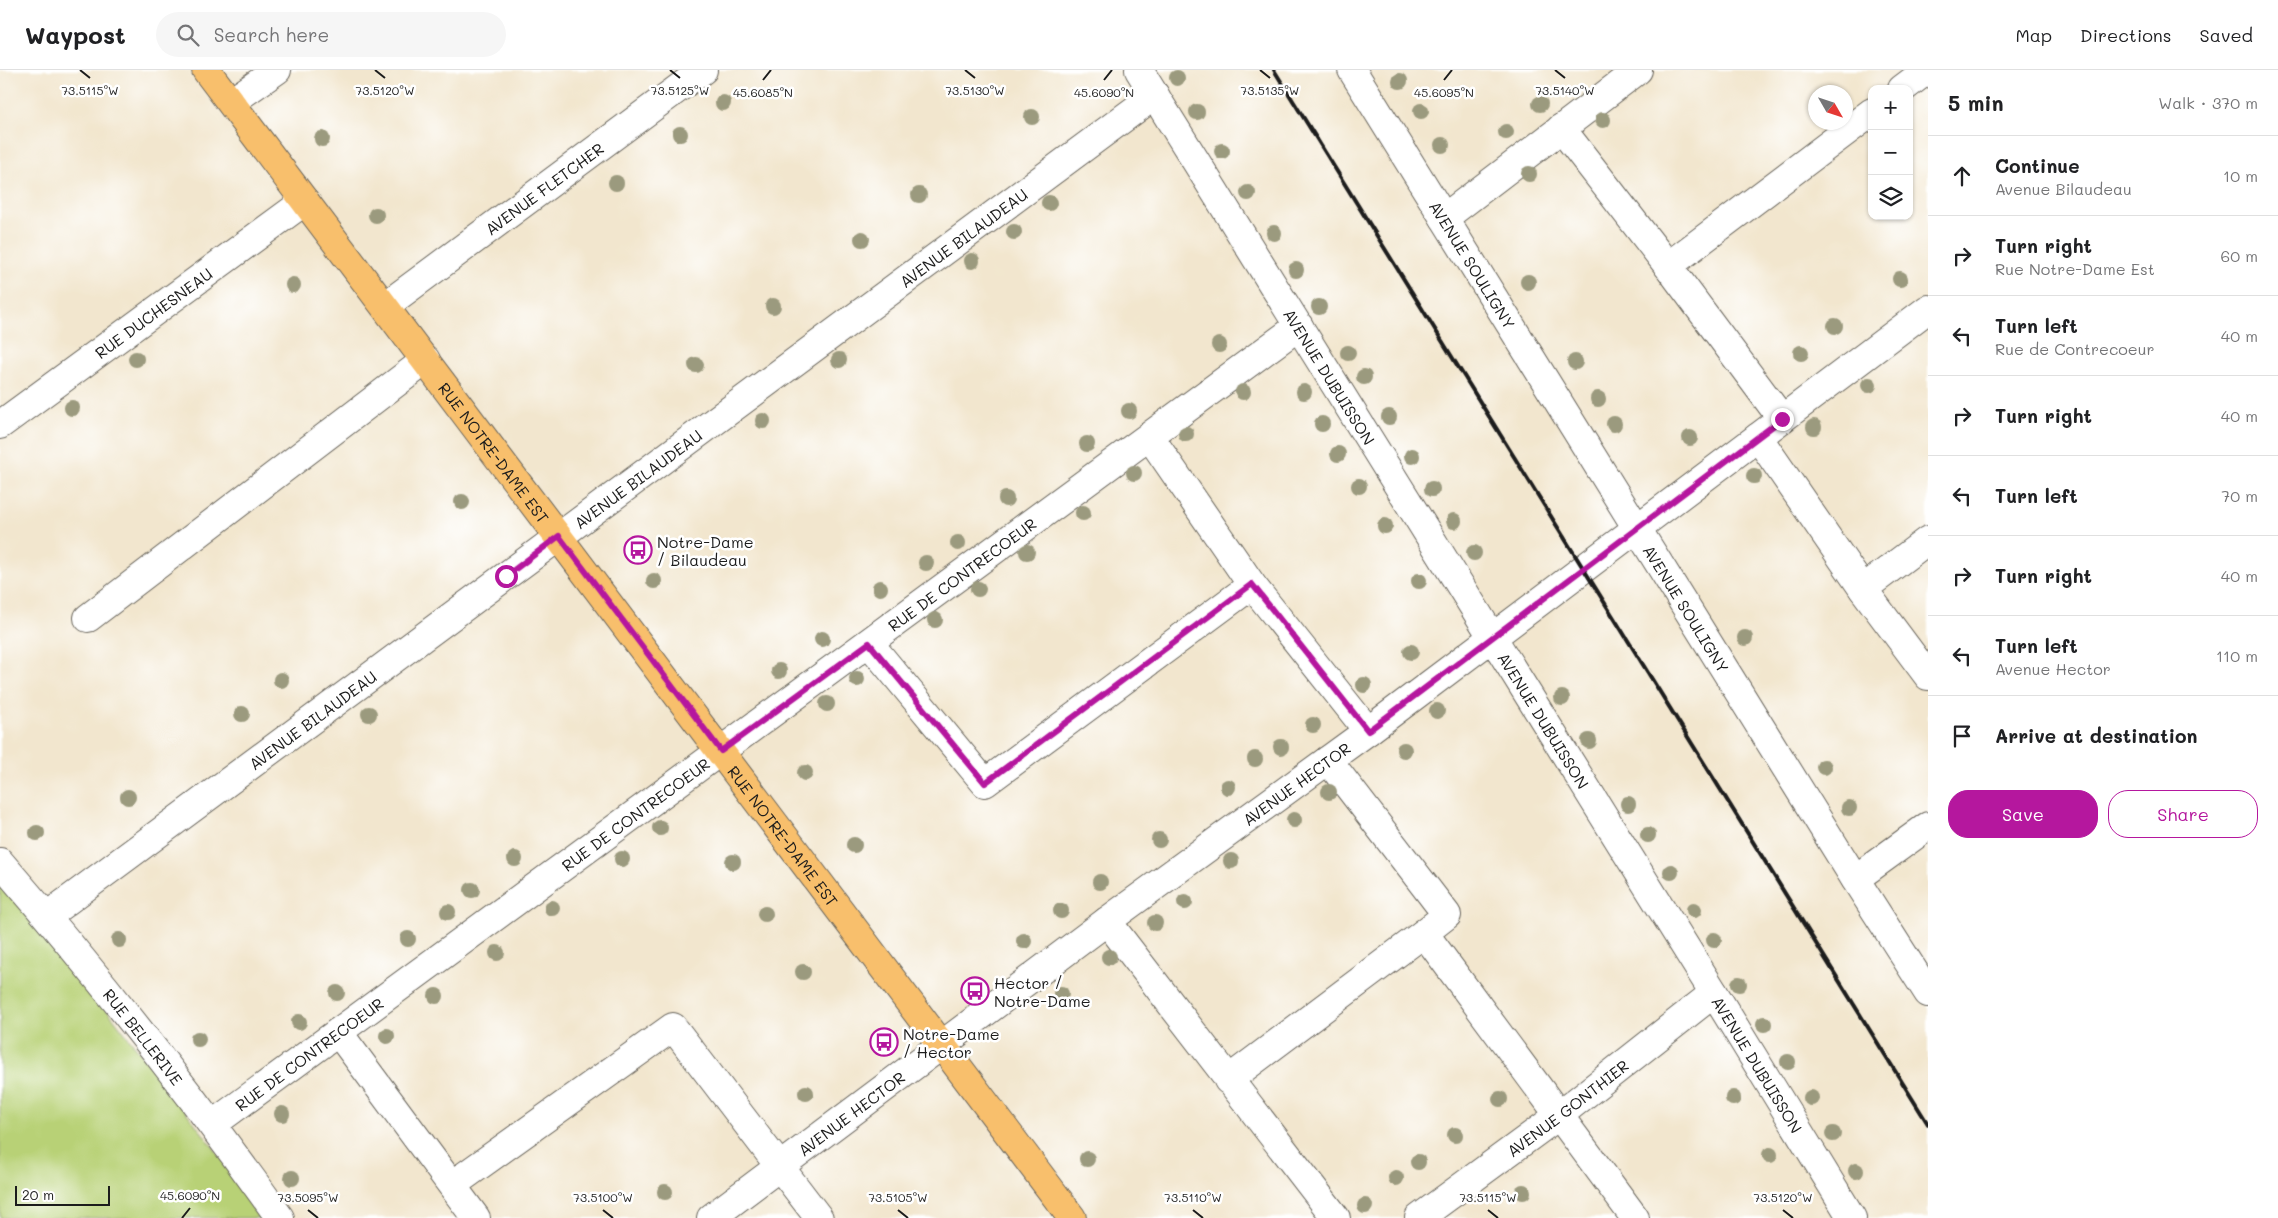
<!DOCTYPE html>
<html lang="en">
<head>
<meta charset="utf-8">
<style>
  :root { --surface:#fff; --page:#f6f6f6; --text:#202124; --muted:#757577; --line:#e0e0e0; --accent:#b5179e }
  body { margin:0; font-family:Mali,sans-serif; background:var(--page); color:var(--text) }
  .controls { position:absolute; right:15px; top:15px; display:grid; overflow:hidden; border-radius:10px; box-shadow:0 1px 4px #0004 }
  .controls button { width:45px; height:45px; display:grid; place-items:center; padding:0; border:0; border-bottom:1px solid var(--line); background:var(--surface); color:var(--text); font:25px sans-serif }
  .compass { position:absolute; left:1808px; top:15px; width:45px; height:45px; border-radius:50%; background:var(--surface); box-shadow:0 1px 4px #0004; rotate:129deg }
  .scale { position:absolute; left:15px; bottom:12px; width:95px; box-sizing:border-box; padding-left:5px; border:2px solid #1c1c1c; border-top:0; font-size:14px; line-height:18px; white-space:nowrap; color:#1c1c1c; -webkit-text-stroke:4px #fff; paint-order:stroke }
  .stop { position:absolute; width:15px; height:15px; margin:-11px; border:4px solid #b5179e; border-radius:50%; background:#fff }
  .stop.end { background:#b5179e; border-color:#fff; box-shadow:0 1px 5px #0008 }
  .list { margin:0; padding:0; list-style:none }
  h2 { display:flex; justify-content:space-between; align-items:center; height:65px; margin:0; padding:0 20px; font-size:21px }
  h2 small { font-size:16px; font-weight:400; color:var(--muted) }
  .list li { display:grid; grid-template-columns:32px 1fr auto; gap:15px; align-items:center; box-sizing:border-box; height:80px; padding:0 20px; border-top:1px solid var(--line) }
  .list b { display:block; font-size:19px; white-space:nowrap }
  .list p { margin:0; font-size:16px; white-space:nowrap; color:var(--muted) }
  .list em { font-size:16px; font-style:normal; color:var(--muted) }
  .actions { display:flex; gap:10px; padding:15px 20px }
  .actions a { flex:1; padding:11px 0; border:1px solid var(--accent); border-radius:20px; text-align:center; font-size:18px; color:var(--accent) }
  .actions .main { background:var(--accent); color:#fff }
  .icon { flex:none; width:28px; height:28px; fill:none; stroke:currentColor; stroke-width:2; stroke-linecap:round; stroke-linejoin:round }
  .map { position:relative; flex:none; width:1928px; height:1148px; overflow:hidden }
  header { display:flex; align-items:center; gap:30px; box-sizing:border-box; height:70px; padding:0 25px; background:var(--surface); border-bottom:1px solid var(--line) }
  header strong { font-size:24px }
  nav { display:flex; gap:28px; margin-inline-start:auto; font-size:18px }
  .search { width:350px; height:45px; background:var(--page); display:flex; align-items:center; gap:12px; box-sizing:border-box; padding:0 18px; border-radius:28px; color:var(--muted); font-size:19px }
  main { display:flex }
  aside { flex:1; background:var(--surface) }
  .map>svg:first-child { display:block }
</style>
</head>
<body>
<header>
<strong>Waypost</strong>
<div class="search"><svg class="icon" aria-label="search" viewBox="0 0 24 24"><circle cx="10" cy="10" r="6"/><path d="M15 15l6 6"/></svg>Search here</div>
<nav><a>Map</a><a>Directions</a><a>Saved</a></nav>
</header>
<main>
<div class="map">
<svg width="1928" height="1148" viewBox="0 0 1928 1148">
  <rect width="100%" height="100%" fill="#fff"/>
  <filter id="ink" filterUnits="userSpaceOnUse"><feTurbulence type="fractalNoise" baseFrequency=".02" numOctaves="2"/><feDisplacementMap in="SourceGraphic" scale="10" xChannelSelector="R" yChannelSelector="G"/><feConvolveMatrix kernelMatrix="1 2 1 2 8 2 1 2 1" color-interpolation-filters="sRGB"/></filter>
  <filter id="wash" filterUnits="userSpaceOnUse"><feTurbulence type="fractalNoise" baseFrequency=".0096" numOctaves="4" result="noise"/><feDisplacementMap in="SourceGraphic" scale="20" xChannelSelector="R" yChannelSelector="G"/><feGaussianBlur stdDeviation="1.12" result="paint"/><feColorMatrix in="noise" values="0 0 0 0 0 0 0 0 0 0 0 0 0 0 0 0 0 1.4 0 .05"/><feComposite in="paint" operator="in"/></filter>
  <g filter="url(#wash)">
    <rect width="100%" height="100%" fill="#f2e6ce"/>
    <!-- green -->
    <path fill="#b8d176" stroke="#6a7649" d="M0 807 39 852 268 1148H0Z"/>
  </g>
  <g filter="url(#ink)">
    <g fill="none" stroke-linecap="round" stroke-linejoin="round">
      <!-- minor casing -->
      <g stroke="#67635a" stroke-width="30">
        <g id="minor">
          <path id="s1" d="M1139 0 1714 923 1852 1148"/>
          <path id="s2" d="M1352 0 1855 809 1928 923"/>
          <path d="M1902 19 1927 0"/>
          <path d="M231 32 277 0"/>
          <path d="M1561 58 1668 196 1782 349"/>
          <path d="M1444 148 1638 0"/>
          <path d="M1668 196 1872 42"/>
          <path id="s3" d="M385 236 703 0"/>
          <path id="s4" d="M0 355 305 131"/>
          <path d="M1150 367 1252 515"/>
          <path d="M1758 367 1863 519"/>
          <path d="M1928 470 1863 519 1928 606"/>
          <path d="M88 548 426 290"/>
          <path d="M869 573 985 713 1252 515 1368 661"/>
          <path d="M1328 690 1447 845 1424 863"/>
          <path id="s5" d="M0 792C99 906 192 1025 280 1148"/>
          <path d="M1855 809 1928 756"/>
          <path id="s6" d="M47 846 1155 25"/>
          <path d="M1107 851 1336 1148"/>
          <path d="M338 962 476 1148"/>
          <path d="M1228 1010 1424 863 1635 1148"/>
          <path id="s7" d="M213 1054 1299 256"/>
          <path d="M452 1115 673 957 819 1148"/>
          <path id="s8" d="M711 1148 1107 851 1368 661 1928 239"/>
          <path id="s9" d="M1419 1148 1558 1046 1714 923"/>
        </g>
      </g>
      <!-- major casing -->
      <g stroke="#67635a" stroke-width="30">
        <g id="major">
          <path id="s10" d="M206 0 1072 1148"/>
        </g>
      </g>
      <!-- minor -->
      <use href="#minor" stroke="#fff" stroke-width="28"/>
      <!-- major -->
      <use href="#major" stroke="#f8bf6c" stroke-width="28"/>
      <!-- rail -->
      <path stroke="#1c1c1c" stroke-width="4" d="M1274 0 1928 1054"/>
    </g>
    <!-- trees -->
    <g fill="#9b9a7e">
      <circle cx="1177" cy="8" r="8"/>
      <circle cx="1400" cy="11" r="8"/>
      <circle cx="723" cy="33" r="8"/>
      <circle cx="1540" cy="34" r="8"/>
      <circle cx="1421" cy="41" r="8"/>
      <circle cx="1197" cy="42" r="8"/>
      <circle cx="1032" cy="47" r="8"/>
      <circle cx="1603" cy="50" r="8"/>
      <circle cx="1506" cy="62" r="8"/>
      <circle cx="680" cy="64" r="8"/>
      <circle cx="322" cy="69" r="8"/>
      <circle cx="1442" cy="75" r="8"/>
      <circle cx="1222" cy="81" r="8"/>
      <circle cx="1529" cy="104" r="8"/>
      <circle cx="616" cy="113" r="8"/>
      <circle cx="1248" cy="123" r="8"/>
      <circle cx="919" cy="125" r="8"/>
      <circle cx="1049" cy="133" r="8"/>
      <circle cx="376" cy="145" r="8"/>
      <circle cx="1014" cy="162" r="8"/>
      <circle cx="1274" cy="163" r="8"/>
      <circle cx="862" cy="169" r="8"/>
      <circle cx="972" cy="191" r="8"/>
      <circle cx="1296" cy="200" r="8"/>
      <circle cx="1900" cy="209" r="8"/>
      <circle cx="1528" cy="212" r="8"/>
      <circle cx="293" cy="215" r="8"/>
      <circle cx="773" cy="236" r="8"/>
      <circle cx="1319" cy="237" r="8"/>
      <circle cx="1835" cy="256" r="8"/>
      <circle cx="1219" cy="275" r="8"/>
      <circle cx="1348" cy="283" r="8"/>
      <circle cx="1801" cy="283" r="8"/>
      <circle cx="136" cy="289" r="8"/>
      <circle cx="839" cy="290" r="8"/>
      <circle cx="1575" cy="292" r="8"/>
      <circle cx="696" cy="295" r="8"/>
      <circle cx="1364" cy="307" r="8"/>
      <circle cx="1869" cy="315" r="8"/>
      <circle cx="1243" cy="322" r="8"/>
      <circle cx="1304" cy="322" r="8"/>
      <circle cx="1598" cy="329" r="8"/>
      <circle cx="72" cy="338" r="8"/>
      <circle cx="1129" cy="341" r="8"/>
      <circle cx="1389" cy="347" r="8"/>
      <circle cx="763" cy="351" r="8"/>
      <circle cx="1322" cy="354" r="8"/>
      <circle cx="1614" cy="354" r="8"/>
      <circle cx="1814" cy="357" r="8"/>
      <circle cx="1186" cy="364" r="8"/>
      <circle cx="1690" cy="368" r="8"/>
      <circle cx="1087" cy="374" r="8"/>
      <circle cx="1338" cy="384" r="8"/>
      <circle cx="1412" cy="386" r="8"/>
      <circle cx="1134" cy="403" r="8"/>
      <circle cx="1754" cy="406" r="8"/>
      <circle cx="1359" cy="416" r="8"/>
      <circle cx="1432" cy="419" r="8"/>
      <circle cx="1006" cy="429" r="8"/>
      <circle cx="462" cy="432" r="8"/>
      <circle cx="1083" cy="443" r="8"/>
      <circle cx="1454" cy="451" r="8"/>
      <circle cx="1385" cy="456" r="8"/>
      <circle cx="958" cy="473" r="8"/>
      <circle cx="1027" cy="482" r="8"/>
      <circle cx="1474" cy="483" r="8"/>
      <circle cx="926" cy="493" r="8"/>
      <circle cx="654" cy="511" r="8"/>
      <circle cx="1419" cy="511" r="8"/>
      <circle cx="880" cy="518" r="8"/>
      <circle cx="978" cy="519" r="8"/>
      <circle cx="935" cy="550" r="8"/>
      <circle cx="1745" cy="568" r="8"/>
      <circle cx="822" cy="569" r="8"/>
      <circle cx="1411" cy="582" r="8"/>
      <circle cx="779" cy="601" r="8"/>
      <circle cx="857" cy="609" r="8"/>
      <circle cx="281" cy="610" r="8"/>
      <circle cx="1364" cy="615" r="8"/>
      <circle cx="1562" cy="628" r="8"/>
      <circle cx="827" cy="634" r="8"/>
      <circle cx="1437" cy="641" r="8"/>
      <circle cx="242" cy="644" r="8"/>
      <circle cx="369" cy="644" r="8"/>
      <circle cx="1313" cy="655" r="8"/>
      <circle cx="1589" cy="671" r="8"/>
      <circle cx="1281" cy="677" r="8"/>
      <circle cx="1404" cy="680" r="8"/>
      <circle cx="1255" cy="689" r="8"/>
      <circle cx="1824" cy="697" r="8"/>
      <circle cx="805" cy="703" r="8"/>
      <circle cx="1228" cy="717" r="8"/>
      <circle cx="1329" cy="722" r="8"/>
      <circle cx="128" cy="727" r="8"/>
      <circle cx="1628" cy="734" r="8"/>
      <circle cx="1849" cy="738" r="8"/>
      <circle cx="1294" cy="750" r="8"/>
      <circle cx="660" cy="758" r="8"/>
      <circle cx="37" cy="763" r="8"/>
      <circle cx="1648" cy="765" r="8"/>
      <circle cx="1159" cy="770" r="8"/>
      <circle cx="854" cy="775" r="8"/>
      <circle cx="515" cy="789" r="8"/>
      <circle cx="622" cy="789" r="8"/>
      <circle cx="1231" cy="791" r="8"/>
      <circle cx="733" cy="792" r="8"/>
      <circle cx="1671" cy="802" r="8"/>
      <circle cx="1100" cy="812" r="8"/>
      <circle cx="472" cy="820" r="8"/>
      <circle cx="1185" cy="832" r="8"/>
      <circle cx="552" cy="838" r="8"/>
      <circle cx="1694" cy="840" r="8"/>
      <circle cx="1061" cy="841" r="8"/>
      <circle cx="448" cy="842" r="8"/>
      <circle cx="765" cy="844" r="8"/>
      <circle cx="1155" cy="853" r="8"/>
      <circle cx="408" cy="869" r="8"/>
      <circle cx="119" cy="870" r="8"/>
      <circle cx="1714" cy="870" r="8"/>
      <circle cx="1024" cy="871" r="8"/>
      <circle cx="497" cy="883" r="8"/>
      <circle cx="1109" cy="887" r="8"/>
      <circle cx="803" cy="902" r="8"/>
      <circle cx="1739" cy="914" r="8"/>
      <circle cx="337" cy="923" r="8"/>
      <circle cx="1061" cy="924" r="8"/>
      <circle cx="436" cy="926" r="8"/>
      <circle cx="299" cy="952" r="8"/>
      <circle cx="1764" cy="954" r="8"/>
      <circle cx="387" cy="966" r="8"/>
      <circle cx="198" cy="969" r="8"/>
      <circle cx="1788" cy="992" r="8"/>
      <circle cx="806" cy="1023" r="8"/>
      <circle cx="1733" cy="1028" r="8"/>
      <circle cx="1811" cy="1028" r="8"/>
      <circle cx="1500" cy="1029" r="8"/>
      <circle cx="282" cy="1044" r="8"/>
      <circle cx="1833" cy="1064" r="8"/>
      <circle cx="1455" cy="1065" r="8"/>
      <circle cx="1770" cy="1085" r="8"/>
      <circle cx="1087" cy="1089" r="8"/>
      <circle cx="1418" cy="1092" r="8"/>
      <circle cx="1856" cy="1101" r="8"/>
      <circle cx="292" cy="1108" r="8"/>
      <circle cx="1396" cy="1108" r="8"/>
      <circle cx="665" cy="1122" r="8"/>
      <circle cx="1523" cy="1122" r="8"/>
      <circle cx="1365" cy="1136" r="8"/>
    </g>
  </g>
  <g fill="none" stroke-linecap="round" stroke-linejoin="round" filter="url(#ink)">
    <!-- route -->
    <path stroke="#b5179e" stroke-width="6" d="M506 506 559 466 721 681 869 573 985 713 1252 514 1368 661 1782 349"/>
  </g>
  <!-- ticks -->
  <path fill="none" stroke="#1c1c1c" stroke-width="2" d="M80 0 90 8M375 0 385 8M670 0 680 8M965 0 975 8M1260 0 1270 8M1555 0 1565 8M763 10 771 0M1104 10 1112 0M1444 10 1452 0M308 1140 318 1148M603 1140 613 1148M898 1140 908 1148M1193 1140 1203 1148M1488 1140 1498 1148M1783 1140 1793 1148M182 1148 190 1138"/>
  <!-- icons -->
  <defs>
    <g id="bus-ring" transform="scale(1.4375)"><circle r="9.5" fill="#fff" stroke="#b5179e" stroke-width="1.5"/><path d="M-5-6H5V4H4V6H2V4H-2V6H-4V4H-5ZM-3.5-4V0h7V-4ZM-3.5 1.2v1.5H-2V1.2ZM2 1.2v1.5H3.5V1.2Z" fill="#b5179e"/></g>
  </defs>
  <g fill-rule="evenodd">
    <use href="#bus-ring" x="638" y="480"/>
    <use href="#bus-ring" x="975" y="921"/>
    <use href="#bus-ring" x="884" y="972"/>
  </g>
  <g text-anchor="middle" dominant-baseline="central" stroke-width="5" stroke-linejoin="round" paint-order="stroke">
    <!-- street labels -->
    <g font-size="16" fill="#1c1c1c" stroke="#fff">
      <text stroke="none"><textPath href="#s3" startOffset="198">AVENUE FLETCHER</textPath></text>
      <text stroke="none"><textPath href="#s6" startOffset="1140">AVENUE BILAUDEAU</textPath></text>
      <text stroke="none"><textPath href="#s2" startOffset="229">AVENUE SOULIGNY</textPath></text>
      <text stroke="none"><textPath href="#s4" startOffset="190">RUE DUCHESNEAU</textPath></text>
      <text stroke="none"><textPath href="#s1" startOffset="361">AVENUE DUBUISSON</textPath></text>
      <text stroke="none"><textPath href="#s10" startOffset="479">RUE NOTRE-DAME EST</textPath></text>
      <text stroke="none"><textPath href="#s6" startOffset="735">AVENUE BILAUDEAU</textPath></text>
      <text stroke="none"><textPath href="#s7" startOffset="929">RUE DE CONTRECOEUR</textPath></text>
      <text stroke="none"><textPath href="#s2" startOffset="634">AVENUE SOULIGNY</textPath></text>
      <text stroke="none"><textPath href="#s6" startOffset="330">AVENUE BILAUDEAU</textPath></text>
      <text stroke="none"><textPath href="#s1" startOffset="766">AVENUE DUBUISSON</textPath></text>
      <text stroke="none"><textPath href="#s8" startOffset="729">AVENUE HECTOR</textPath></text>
      <text stroke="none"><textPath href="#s7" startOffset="524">RUE DE CONTRECOEUR</textPath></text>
      <text stroke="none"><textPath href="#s10" startOffset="959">RUE NOTRE-DAME EST</textPath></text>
      <text stroke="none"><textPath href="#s5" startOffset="226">RUE BELLERIVE</textPath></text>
      <text stroke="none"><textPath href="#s7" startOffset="119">RUE DE CONTRECOEUR</textPath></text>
      <text stroke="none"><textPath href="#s1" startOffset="1171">AVENUE DUBUISSON</textPath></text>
      <text stroke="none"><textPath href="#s9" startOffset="185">AVENUE GONTHIER</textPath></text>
      <text stroke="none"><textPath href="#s8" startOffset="175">AVENUE HECTOR</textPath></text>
    </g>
    <!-- poi labels -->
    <g font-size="16" fill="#1c1c1c" stroke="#fff" text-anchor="start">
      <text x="657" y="471">Notre-Dame<tspan x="657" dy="18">/ Bilaudeau</tspan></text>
      <text x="994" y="912">Hector /<tspan x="994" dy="18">Notre-Dame</tspan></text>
      <text x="903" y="963">Notre-Dame<tspan x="903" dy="18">/ Hector</tspan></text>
    </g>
  </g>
  <g font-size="12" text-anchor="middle" fill="#1c1c1c" stroke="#fff" stroke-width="5" stroke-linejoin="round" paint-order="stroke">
    <text x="975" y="25">73.5130°W</text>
    <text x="90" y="25">73.5115°W</text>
    <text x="385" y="25">73.5120°W</text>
    <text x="680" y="25">73.5125°W</text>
    <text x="1270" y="25">73.5135°W</text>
    <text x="1565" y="25">73.5140°W</text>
    <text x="763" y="27">45.6085°N</text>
    <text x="1104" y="27">45.6090°N</text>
    <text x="1444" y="27">45.6095°N</text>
    <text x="190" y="1130">45.6090°N</text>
    <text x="308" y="1132">73.5095°W</text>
    <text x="603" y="1132">73.5100°W</text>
    <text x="898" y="1132">73.5105°W</text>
    <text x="1193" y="1132">73.5110°W</text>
    <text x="1488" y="1132">73.5115°W</text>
    <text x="1783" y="1132">73.5120°W</text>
  </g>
</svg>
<div class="controls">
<button>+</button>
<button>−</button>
<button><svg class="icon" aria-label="layers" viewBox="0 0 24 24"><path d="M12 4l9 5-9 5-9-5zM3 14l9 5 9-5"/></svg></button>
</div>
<svg class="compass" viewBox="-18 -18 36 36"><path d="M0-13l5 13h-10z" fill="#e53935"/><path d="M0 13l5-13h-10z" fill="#757577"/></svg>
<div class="scale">20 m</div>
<div class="stop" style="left:506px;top:506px"></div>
<div class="stop end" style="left:1782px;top:349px"></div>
</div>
<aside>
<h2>5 min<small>Walk · 370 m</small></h2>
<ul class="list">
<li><svg class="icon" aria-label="ahead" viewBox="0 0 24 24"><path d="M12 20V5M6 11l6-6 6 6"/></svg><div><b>Continue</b><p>Avenue Bilaudeau</p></div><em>10 m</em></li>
<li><svg class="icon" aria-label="right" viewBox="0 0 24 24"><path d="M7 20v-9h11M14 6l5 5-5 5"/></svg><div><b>Turn right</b><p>Rue Notre-Dame Est</p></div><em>60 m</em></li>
<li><svg class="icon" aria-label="left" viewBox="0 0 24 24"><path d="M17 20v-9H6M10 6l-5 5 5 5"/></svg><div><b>Turn left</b><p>Rue de Contrecoeur</p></div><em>40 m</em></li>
<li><svg class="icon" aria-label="right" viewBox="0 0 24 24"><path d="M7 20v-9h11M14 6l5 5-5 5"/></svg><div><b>Turn right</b></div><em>40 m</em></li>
<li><svg class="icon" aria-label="left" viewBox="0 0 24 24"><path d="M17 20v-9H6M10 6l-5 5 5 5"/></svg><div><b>Turn left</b></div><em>70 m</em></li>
<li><svg class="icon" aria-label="right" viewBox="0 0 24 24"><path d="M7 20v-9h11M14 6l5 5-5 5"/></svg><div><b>Turn right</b></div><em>40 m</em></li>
<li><svg class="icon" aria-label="left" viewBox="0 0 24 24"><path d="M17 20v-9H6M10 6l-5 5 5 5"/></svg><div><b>Turn left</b><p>Avenue Hector</p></div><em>110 m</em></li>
<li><svg class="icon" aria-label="arrive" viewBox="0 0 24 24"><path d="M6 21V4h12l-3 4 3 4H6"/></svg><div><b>Arrive at destination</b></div></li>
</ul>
<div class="actions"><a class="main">Save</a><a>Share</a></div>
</aside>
</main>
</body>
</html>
